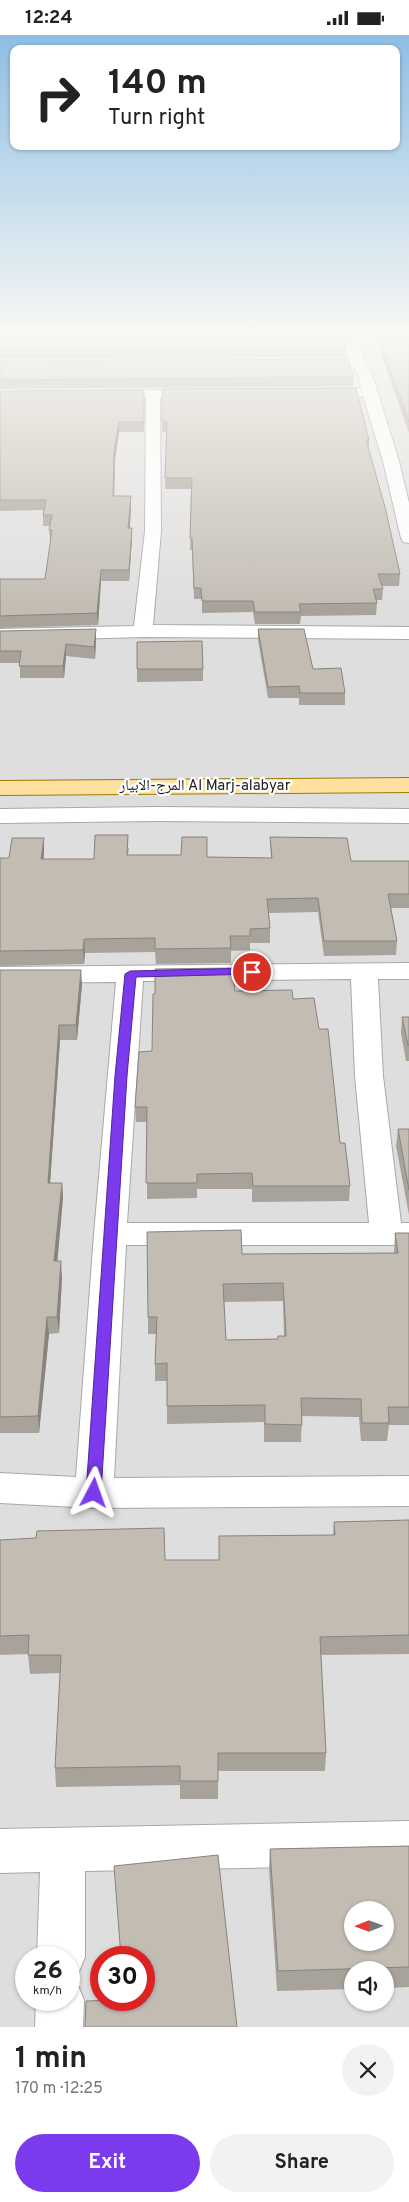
<!DOCTYPE html>
<html lang="en">
<head>
<meta charset="utf-8">
<style>
  body { margin:0; font-family:Overpass,"Noto Naskh Arabic",sans-serif; background:#f2f2f2; color:#222; height:100vh; display:flex; flex-direction:column; font-size:19px; white-space:nowrap }
  * { box-sizing:border-box; margin:0 }
  p { font-size:16px; color:#767676 }
  .icon { flex:none; width:28px; height:28px; fill:none; stroke:currentColor; stroke-width:2; stroke-linecap:round; stroke-linejoin:round }
  .map { position:relative; height:1992px; overflow:hidden }
  .details { display:flex; flex-direction:column; background:#fff; flex:1 }
  .details>* { flex:none }
  .top-card { position:absolute; left:10px; top:10px; width:390px; height:105px; border-radius:10px; box-shadow:0 1px 4px #0004; background:#fff; color:#222; overflow:hidden }
  .needle { width:32px; rotate:269deg }
  .fabs { position:absolute; left:344px; top:1866px; display:grid; gap:10px }
  .fabs a { display:grid; place-items:center; width:50px; height:50px; border-radius:50%; background:#fff; box-shadow:0 1px 4px #0004; font-size:25px }
  .speed { position:absolute; left:15px; top:1911px; display:flex; gap:10px; font-size:25px; font-weight:700; text-align:center }
  .speed>* { display:grid; place-content:center; width:65px; height:65px; border-radius:50%; background:#fff; box-shadow:0 1px 4px #0004; line-height:1 }
  .speed small { font-size:12px; font-weight:400 }
  .speed .limit { border:8px solid #d22; background:#fff; color:#111 }
  .pin { position:absolute; display:grid; place-items:center; width:42px; height:42px; color:#fff; margin:-21px; border:2px solid #fff; border-radius:50%; box-shadow:0 1px 5px #0007 }
  .me { position:absolute; width:55px; margin:-28px; rotate:4deg; stroke-linejoin:round; filter:drop-shadow(0 0 4px #0008) }
  .turn { display:flex; align-items:center; gap:18px; height:105px; padding:0 15px; font-size:22px }
  .turn .icon { width:65px; height:65px; stroke-width:2.5 }
  .turn b { display:block; font-size:35px; line-height:42px }
  .round { display:grid; place-items:center; flex:none; width:52px; height:52px; border-radius:26px; background:#f2f2f2 }
  .head { display:flex; align-items:center; justify-content:space-between; height:85px; padding:0 15px }
  h1 { font-size:30px; font-weight:700; line-height:38px }
  .cta { display:flex; gap:10px; margin-top:auto; padding:10px 15px }
  .cta a { flex:1; height:58px; border-radius:30px; background:#7c3aed; color:#fff; font-size:20px; font-weight:700; line-height:58px; text-align:center }
  .cta a+a { background:#f2f2f2; color:#222 }
  .status { display:flex; justify-content:space-between; align-items:center; height:35px; padding:0 25px; background:#fff; direction:ltr }
  .status svg { height:14px; fill:currentColor }
  .map>svg:first-child { display:block }
</style>
</head>
<body>
<div class="status"><b>12:24</b><svg viewBox="0 0 49 12"><path d="M0 12V9h3v3zM5 12V6h3v6zM10 12V3h3v9zM15 12V0h3v12zM26 1h20v11H26zM47 4h2v5h-2z"/></svg></div>
<div class="map">
<svg width="409" height="1992" viewBox="0 0 409 1992">
  <rect width="100%" height="100%" fill="#f1efe7"/>
  <path fill="#dfdede" fill-rule="evenodd" d="M0,297H409V1992H0ZM352,1875H385V1908H352ZM26,1922H69V1965H26ZM101,1922H144V1965H101ZM352,1935H385V1968H352Z"/>
  <g fill="none" stroke-linecap="round" stroke-linejoin="round">
    <defs>
      <path id="minor" d="M343,297H355L365,328L373,342L399,426L409,468V508L403,507L401,503L383,426L363,361L319,362L312,358L319,354L361,353L359,342L354,332H311L304,328L311,324H350Z
        M106,355H198L205,359L198,363H160L161,496L153,590L409,592V604L143,602L0,606V594L134,591L145,496L146,363L101,362L99,359Z
        M156,772L409,774V788L156,786L0,788V774Z
        M409,928V944H378L383,1041L401,1188H409V1210H126L114,1443L409,1441V1471L94,1473L0,1468V1438L76,1442L94,1199L116,947L0,948V932ZM351,944L355,1041L369,1188H127L143,946Z
        M409,1786V1830L85,1836V1922L78,1939L69,1942V1922H37L40,1837L0,1838V1794Z
        M69,1944L77,1948L84,1965L83,1992H35L36,1965H69Z"/>
      <path id="primary" d="M409,743V757L0,760V746Z"/>
    </defs>
    <use href="#minor" stroke="#a8a8a8" stroke-width="2"/>
    <use href="#primary" stroke="#9d7c00" stroke-width="2"/>
    <use href="#minor" fill="#fff" fill-rule="evenodd"/>
    <use href="#primary" fill="#fde0a0" fill-rule="evenodd"/>
  </g>
  <path fill="#a7a29a" fill-rule="evenodd" d="M293,297H409V398L374,299L344,308L346,313L345,322L0,324V299Z
    M0,326L353,342V351L0,354Z
    M162,354L369,405V415L400,539L399,551H382L383,554L382,565H376L377,568L376,580L301,581L300,589H255L253,577L202,578V564H194L192,515H190L191,454H165L167,397H162Z
    M144,355V397H119L115,425L114,461L131,472L130,493L132,503L129,546H101L98,590L0,593V544H45L51,505H50L49,495L50,491H43V480L44,475L0,476V356Z
    M258,594L345,658V670H299V663H268L258,605Z
    M0,596L96,605L95,624L66,621L64,643H20V628H0Z
    M137,607L203,634V646L137,647Z
    M270,802L351,826H409V873H391L397,906L396,920L324,921L318,877L269,878L270,893V908H250V915L231,916V928L156,929L155,917L85,918L84,929L0,931V823H9L44,803V824H94L129,813L128,820L207,822L271,823Z
    M0,935L82,949L77,1005H60L50,1148H62L63,1163L57,1226L62,1242L59,1298L49,1299L39,1398H0Z
    M235,956L293,964L340,1108L350,1151L349,1166L252,1167V1154H197V1163L147,1164V1087H136L135,1072L152,1016Z
    M402,982H409V1026H406L401,998Z
    M398,1094H409V1180L396,1111Z
    M395,1198H409V1390H389L387,1406H361L359,1382L302,1381L301,1407H264V1387L167,1389V1346H155V1329L156,1299H148V1282L242,1219L394,1218ZM283,1266L284,1301L278,1304L226,1305L224,1267Z
    M409,1485V1619L321,1620L326,1718L325,1736H218V1764H180V1750L56,1752L55,1733L60,1638L30,1639L28,1619L0,1620V1505L165,1525H219V1501L333,1500L334,1487Z
    M409,1811V1952L385,1953V1935H352V1954L277,1956L269,1834L270,1814Z"/>
  <path fill="#88847d" d="M353,297H374V299L342,309V300Z
    M119,387V397L115,425L114,472V416Z
    M131,461V472L129,503L128,493Z
    M132,493V503L129,546V535Z
    M101,535V546L98,590L97,578Z
    M96,594V605L95,624L94,612Z
    M66,609V621L64,643L63,631Z
    M44,803V817L42,838L41,824Z
    M84,904L85,918L84,929L83,915Z
    M81,935L82,949L77,1005L76,990Z
    M59,990L60,1005L49,1163L48,1148Z
    M62,1148L63,1163L56,1242L54,1226Z
    M61,1226L62,1242L59,1298L57,1282Z
    M47,1282L49,1299L39,1398L38,1381Z"/>
  <path fill="#c2bcb3" stroke="#88847d" fill-rule="evenodd" d="M293,297H353L342,300L346,313L0,315V299Z
    M376,297H409V387Z
    M348,324L353,342L0,345V326Z
    M356,353L369,405H366L385,472L400,539H378L383,554H373L377,568L299,569L301,577H255L253,566H202L201,553H194L192,503H190L192,443H165L167,387H162V354Z
    M144,355V387H119L114,416L113,461H131L128,493H132L129,535H101L97,578L0,581V544H45L52,495H49L52,480H43L46,465H0V356Z
    M96,594L94,612L66,609L63,631H19L21,616H0V596Z
    M258,594H304L313,634L341,633L345,658H300L299,651L268,652Z
    M202,606L203,634H137V607Z
    M95,800H128L127,820H181L182,802H207V822L272,823L270,802L347,803L351,826H409V859H388L397,906H324L318,863L267,864L270,893L250,894V901H230L231,913L155,914V903L84,904L83,915L0,916V823H9L12,803H44L41,824H94Z
    M232,933L235,956L292,955L293,964L314,963L319,994H328L340,1108H345L350,1151H253L252,1138L197,1139V1148H146L147,1072H135L139,1017L152,1016L153,959H155V934Z
    M0,935H81L76,990H59L48,1148H62L54,1226H61L57,1282H47L38,1381L0,1382Z
    M402,982H409V1010H408Z
    M398,1094H409V1155Z
    M241,1195L242,1219L398,1218L395,1198H409V1372H388L389,1388H362L361,1364L301,1363L302,1390L265,1389V1370L167,1371V1328L155,1329L157,1282H148L147,1197ZM283,1248L286,1301H278V1304L226,1305L223,1249Z
    M409,1485V1600L320,1602L326,1718H218V1746H180V1731L55,1733L61,1620H28L29,1600L0,1601V1505L36,1503L37,1496L164,1493L165,1525H219V1501L335,1500L334,1487Z
    M409,1811V1932L278,1936L270,1814ZM352,1875H385V1908H352Z
    M218,1820L237,1992H85L86,1966L115,1965H144V1922H121L114,1831Z"/>
  <linearGradient id="sky" x2="0" y2="1"><stop stop-color="#8ebee4"/><stop offset="0.52" stop-color="#f9f8f4"/><stop offset="1" stop-color="#f9f8f4" stop-opacity="0"/></linearGradient>
  <rect width="409" height="576" fill="url(#sky)"/>
  <path fill="#7c3aed" stroke="#51269a" d="M252,933L258,937L256,939L136,942L127,1041L101,1458L99,1463L94,1464L88,1463L86,1458L115,1041L125,939L130,936Z"/>
  <g text-anchor="middle" dominant-baseline="central" stroke-width="4.5" stroke-linejoin="round" paint-order="stroke">
    <g font-size="15" fill="#212121" stroke="#fff">
      <text x="205" y="751">المرج-الابيار Al Marj-alabyar</text>
    </g>
  </g>
</svg>
<div class="fabs">
<a><svg class="needle" viewBox="-14 -14 28 28"><path d="M0-13l5 13h-10z" fill="#e53935"/><path d="M0 13l5-13h-10z" fill="#767676"/></svg></a>
<a><svg class="icon" aria-label="sound" viewBox="0 0 24 24"><path d="M4 9h4l5-4v14l-5-4H4zM17 9q2 3 0 6"/></svg></a>
</div>
<div class="speed"><div>26<small>km/h</small></div><div class="limit">30</div></div>
<div class="pin" style="left:252px;top:937px;background:#d93025"><svg class="icon" aria-label="arrive" viewBox="0 0 24 24"><path d="M6 21V4h12l-3 4 3 4H6"/></svg></div>
<svg class="me" style="left:94px;top:1458px" viewBox="-20 -20 40 40"><path d="M0-17L14 15 0 8-14 15z" fill="#7c3aed" stroke="#fff" stroke-width="4"/></svg>
<div class="top-card">
<div class="turn"><svg class="icon" aria-label="right" viewBox="0 0 24 24"><path d="M7 20v-9h11M14 6l5 5-5 5"/></svg><div><b>140 m</b>Turn right</div></div>
</div>
</div>
<section class="details">
<div class="head"><div><h1>1 min</h1><p>170 m · 12:25</p></div><a class="round"><svg class="icon" aria-label="close" viewBox="0 0 24 24"><path d="M6 6l12 12M18 6L6 18"/></svg></a></div>
<div class="cta"><a>Exit</a><a>Share</a></div>
</section>
</body>
</html>
